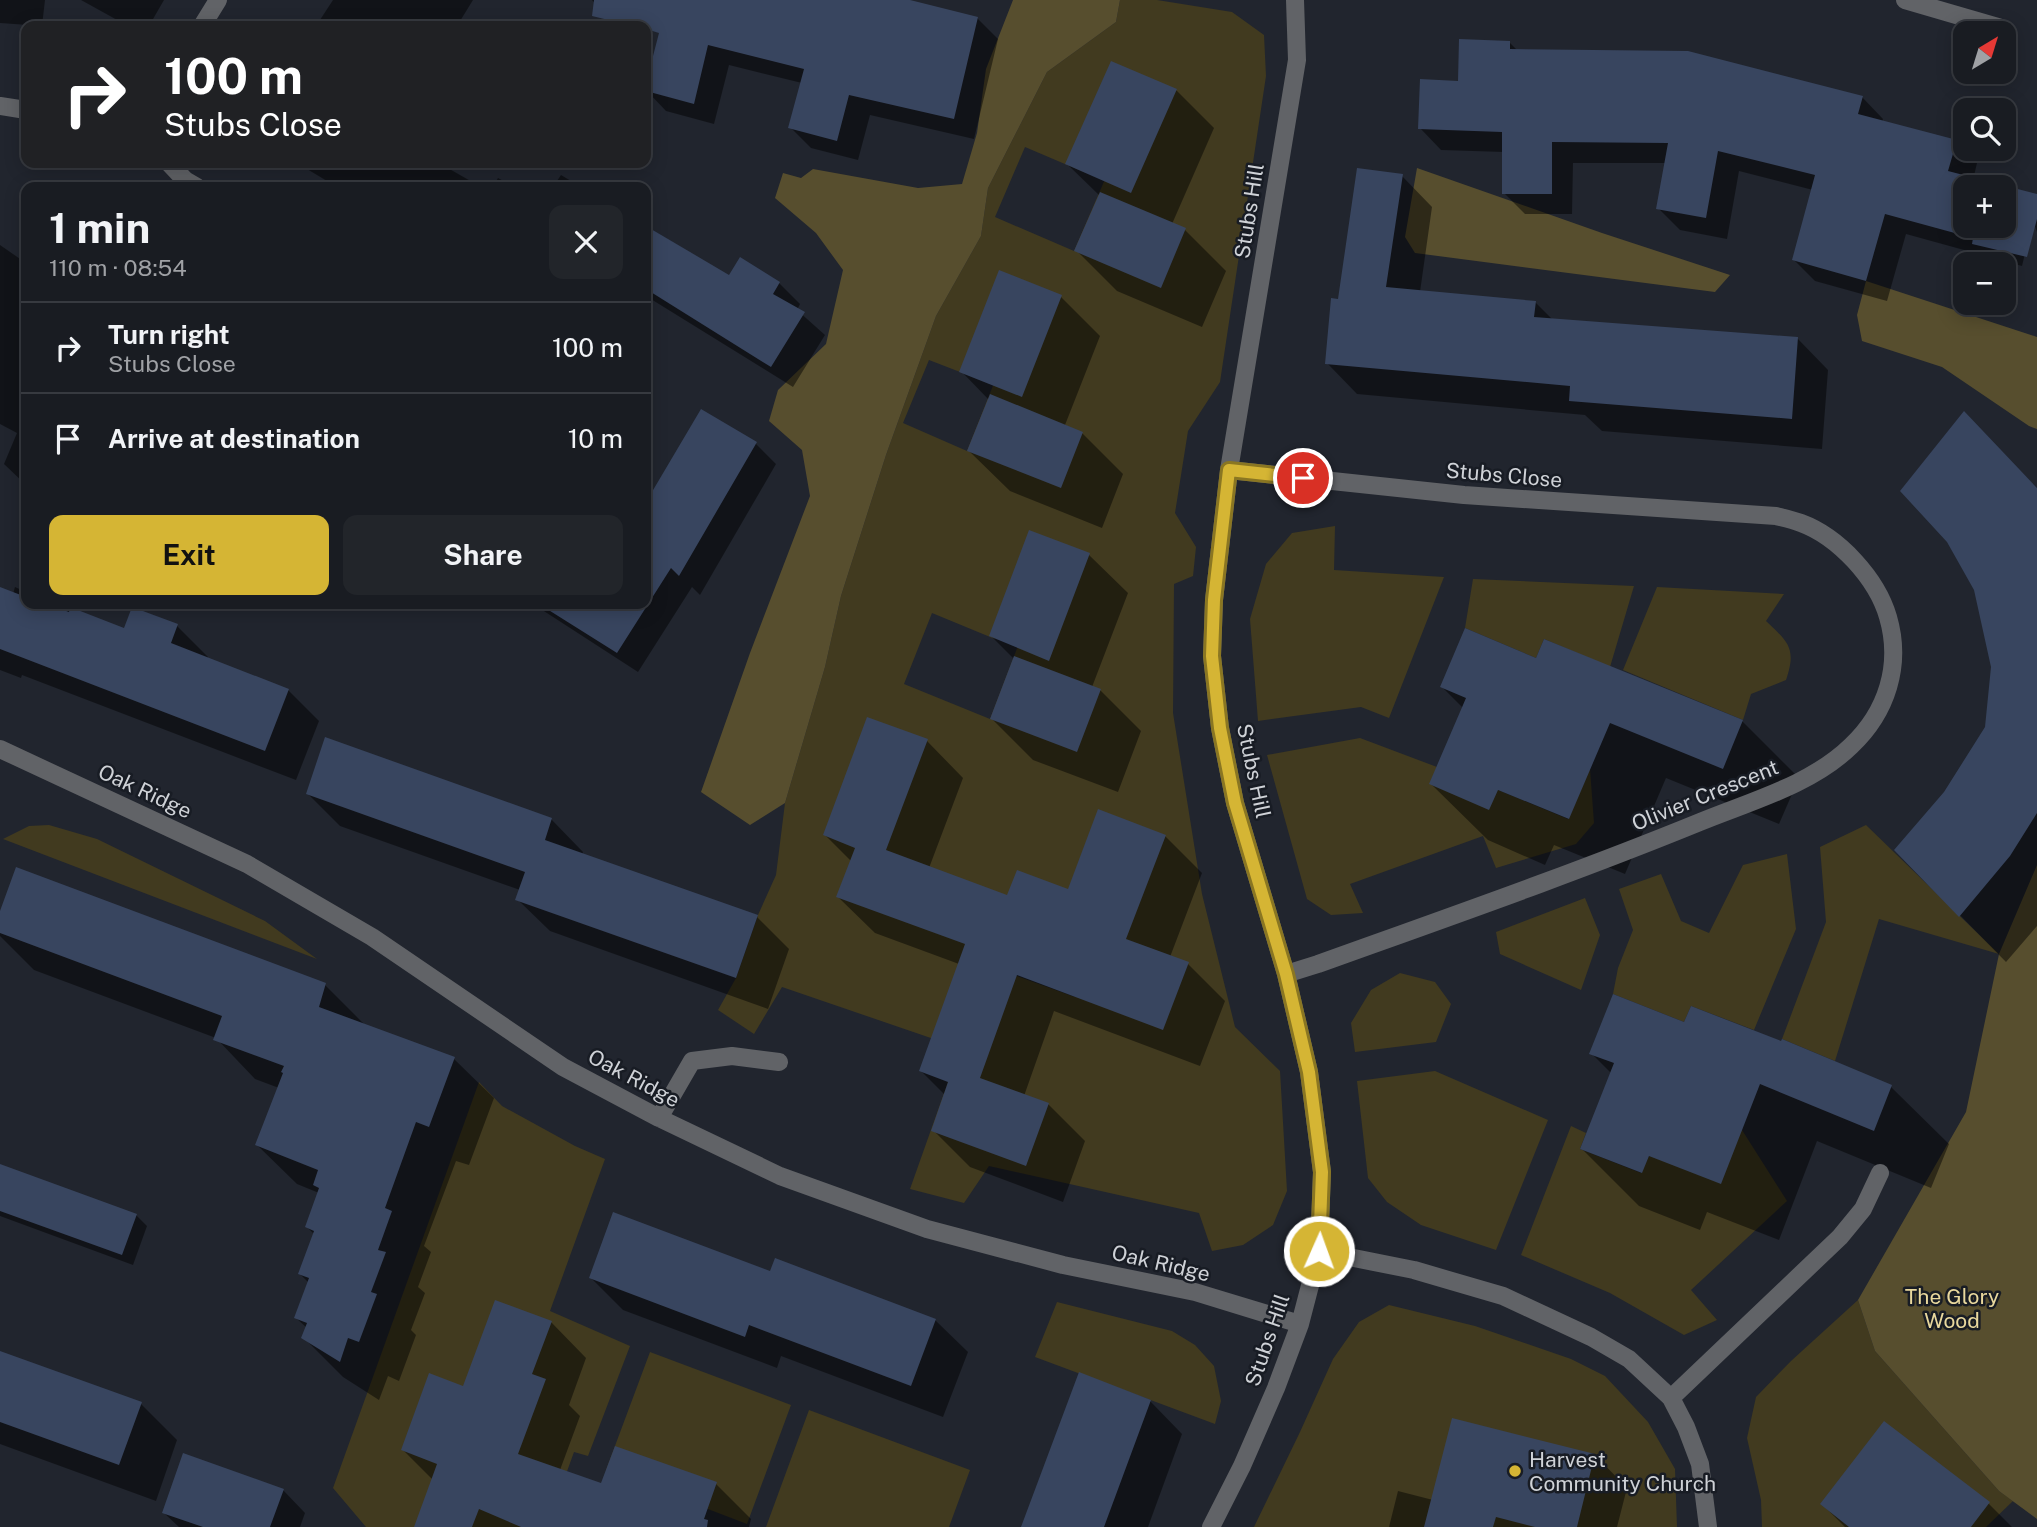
<!DOCTYPE html>
<html lang="en">
<head>
<meta charset="utf-8">
<style>
  body { margin:0; font-family:"Public Sans",sans-serif; background:#22252a; color:#f1f3f6; height:100vh; display:flex; flex-direction:column; font-size:26px; white-space:nowrap }
  * { box-sizing:border-box; margin:0 }
  p { font-size:23px; color:#9fa1a5 }
  .icon { flex:none; width:38px; height:38px; fill:none; stroke:currentColor; stroke-width:2; stroke-linecap:round; stroke-linejoin:round }
  .map { position:relative; flex:1; overflow:hidden }
  .drawer { position:absolute; left:21px; top:182px; width:630px; height:427px; display:flex; flex-direction:column; background:#191c22; border-radius:14px; box-shadow:0 4px 18px #0003,0 0 0 2px #373a40 }
  .drawer>* { flex:none }
  .top-card { position:absolute; left:21px; top:21px; width:630px; height:147px; border-radius:14px; box-shadow:0 4px 18px #0003,0 0 0 2px #373a40; background:#202124; color:#fff; overflow:hidden }
  .needle { width:46px; rotate:38deg }
  .controls { position:absolute; left:1953px; top:21px; display:grid; gap:14px }
  .controls a { display:grid; place-items:center; width:63px; height:63px; border-radius:14px; background:#191c22; box-shadow:0 4px 18px #0003,0 0 0 2px #373a40; font-size:35px }
  .pin { position:absolute; display:grid; place-items:center; width:60px; height:60px; color:#fff; margin:-30px; border:4px solid #fff; border-radius:50%; box-shadow:0 2px 7px #0007 }
  .me { position:absolute; width:77px; margin:-38px; rotate:2deg; stroke-linejoin:round; filter:drop-shadow(0 0 5px #0008) }
  .turn { display:flex; align-items:center; gap:24px; height:147px; padding:0 28px; font-size:32px }
  .turn .icon { width:91px; height:91px; stroke-width:2.5 }
  .turn b { display:block; font-size:49px; line-height:60px }
  .round { display:grid; place-items:center; flex:none; width:74px; height:74px; border-radius:14px; background:#22252a }
  .overview { display:flex; align-items:center; justify-content:space-between; height:119px; padding:0 28px }
  h1 { font-size:42px; font-weight:700; line-height:52px }
  .cta { display:flex; gap:14px; margin-top:auto; padding:14px 28px }
  .cta a { flex:1; height:80px; border-radius:14px; background:#d5b534; color:#111; font-size:28px; font-weight:700; line-height:80px; text-align:center }
  .cta a+a { background:#22252a; color:#f1f3f6 }
  ul { padding:0; list-style:none }
  li { display:flex; align-items:center; gap:21px; height:91px; padding:0 28px; border-top:2px solid #373a40 }
  li div { flex:1 }
  li b { display:block; font-size:26px }
  li em { font-style:normal }
  .map>svg:first-child { display:block }
</style>
</head>
<body>
<div class="map">
<svg width="2037" height="1527" viewBox="0 0 2037 1527">
  <rect width="100%" height="100%" fill="#21252e"/>
  <path fill="#413a1f" fill-rule="evenodd" d="M1120,0H1157L1232,12L1264,35L1266,76L1220,382L1188,431L1175,513L1196,547L1193,576L1174,584L1173,713L1202,894L1235,1027L1280,1071L1287,1191L1273,1225L1243,1245L1212,1251L1199,1213L989,1166L964,1203L910,1189L960,1048L782,987L754,1034L718,1010L736,978L758,915L776,875L785,803L825,667L841,596L886,455L936,316L981,236L988,188L1047,72L1116,22ZM1025,147L1086,173L1094,154L1112,163L1074,251L995,217ZM929,360L973,377L1000,368L967,451L903,423ZM932,613L995,639L1003,622L1024,630L990,719L904,684ZM1006,898L1075,997L983,964Z
    M1335,526L1334,570L1444,577L1389,718L1361,707L1258,721L1250,619L1266,564L1292,533Z
    M1473,579L1634,586L1610,667L1544,639L1536,658L1465,628Z
    M1657,587L1784,594L1766,621C1788,642 1797,648 1786,680L1751,694L1743,720L1623,670Z
    M1360,738L1498,790L1568,819L1590,769L1594,823L1576,844L1496,868L1483,836L1350,884L1363,913L1331,915L1307,899L1267,755Z
    M49,825L97,839L265,921L317,959L3,839L29,826Z
    M1866,825L1999,954L1879,919L1835,1061L1782,1039L1826,922L1820,847Z
    M1787,854L1796,929L1754,1030L1691,1006L1684,1022L1613,994L1618,968L1633,930L1619,889L1661,874L1681,921L1709,933L1743,865Z
    M1585,898L1600,935L1581,990L1500,954L1496,932Z
    M1400,973L1435,982L1451,1004L1436,1042L1355,1052L1351,1023L1371,990Z
    M1435,1071L1548,1120L1496,1250L1421,1225L1387,1202L1368,1178L1357,1081Z
    M479,1082L502,1106L575,1146L605,1159L550,1311L630,1346L588,1456L574,1452L547,1527H366L333,1488Z
    M1571,1126L1586,1133L1580,1149L1641,1173L1649,1156L1742,1130L1787,1201L1691,1290L1717,1320L1684,1335L1610,1293L1521,1255Z
    M1858,1300L1875,1351L1999,1491L2013,1501L1986,1527H1762L1761,1500L1747,1438L1756,1397L1791,1361Z
    M1057,1302L1172,1331L1195,1345L1214,1366L1221,1401L1215,1424L1035,1357Z
    M1389,1305L1475,1326L1571,1359L1605,1376L1648,1422L1675,1469L1677,1527H1254L1300,1432L1333,1359L1359,1322Z
    M650,1352L791,1405L747,1524L606,1470Z
    M809,1410L970,1470L949,1527H766Z"/>
  <path fill="#574e2e" d="M1013,0H1120L1116,22L1047,72L988,188L981,236L936,316L886,455L841,596L825,667L785,803L750,825L701,792L750,653L810,496L802,450L769,421L778,390L826,344L843,270L816,233L775,198L783,173L801,178L813,169L918,188L962,184L977,133L986,69Z
    M1417,168L1602,233L1730,275L1715,292L1415,253L1405,237Z
    M1866,281L2037,337V429L2029,426L1942,367L1862,341L1857,315Z
    M2037,865V1519L1999,1491L1875,1351L1858,1300L1966,1112L1999,954Z"/>
  <path fill="#0007" d="M0,0H45L42,26L0,23Z
    M81,0H164L149,26H128Z
    M333,0H473L457,26H316Z
    M592,0H900L977,18L998,39L974,139L870,115L858,160L811,148L790,127L802,83L729,65L714,124L666,111L646,90L663,23L597,6Z
    M1509,42L1517,50L1862,97L1883,119L1882,122L1956,142L1977,163L1973,180L2003,187H1965V226H2004V187L2037,196V232L2033,221L2022,266L1906,234L1887,301L1815,281L1794,260L1813,190L1739,171L1727,239L1680,230L1658,208L1666,163H1573L1572,214H1525L1504,193V152L1441,150L1420,128L1460,83Z
    M1176,90L1214,128L1172,224L1185,230L1226,271L1202,327L1117,291L1076,250L1100,196L1067,164Z
    M297,163H439L481,187H337Z
    M561,175L581,187H553Z
    M1402,176L1432,207L1420,292L1535,302L1553,320L1798,339L1828,370L1822,449L1602,431L1585,415L1357,394L1327,363L1339,301Z
    M498,178L514,187H493Z
    M646,226L730,277L779,283L800,304L797,310L825,335L793,387L646,296Z
    M0,245L26,263V485L4,464L17,433L0,424Z
    M1061,297L1100,336L1065,425L1082,433L1123,474L1102,528L1010,491L969,451L989,400L961,371Z
    M701,411L756,444L776,464L700,595L692,587L638,672L533,604H646V506Z
    M1964,413L2037,488V926L2006,962L1896,850L1945,793L1986,728L1993,667Z
    M1030,532L1089,555L1128,593L1092,687L1100,690L1141,731L1118,792L1033,760L992,719L1015,660L991,636Z
    M15,587L26,592V604H57L125,630L177,626L208,657L207,659L288,690L319,721L296,780L22,675L21,678L0,670V589L13,594Z
    M1537,661L1742,721L1799,778L1779,824L1666,778L1625,874L1554,845L1545,865L1488,840L1431,784L1463,708L1442,687Z
    M927,741L963,778L929,868L1008,898L1069,891L1165,836L1202,873L1170,957L1188,964L1225,1001L1200,1066L1054,1011L1024,1096L1048,1104L1085,1141L1063,1202L970,1167L933,1130L945,1095L921,1071L959,964L875,933L838,897L852,862L825,835Z
    M308,794L551,819L583,852L582,855L757,917L789,949L768,1009L550,931L517,899L520,890L340,826Z
    M17,870L325,985L365,1025L454,1059L494,1098L469,1165L456,1161L424,1246L431,1252L418,1287L425,1293L411,1330L416,1335L399,1381L388,1376L379,1400L343,1377L303,1337L307,1328L296,1318L309,1283L300,1274L314,1234L307,1227L319,1193L297,1184L257,1145L279,1088L255,1079L216,1038L34,970L0,936V916Z
    M1684,1025L1891,1087L1949,1144L1931,1188L1817,1141L1779,1240L1707,1212L1700,1230L1639,1206L1582,1149L1612,1074L1591,1053Z
    M0,1166L136,1215L147,1226L133,1265L0,1216Z
    M771,1274L935,1320L968,1352L943,1417L781,1356L777,1368L623,1310L591,1278Z
    M551,1322L586,1358L569,1405L580,1416L560,1470L602,1485L716,1484L751,1519L749,1527H416L433,1480L403,1450L464,1388Z
    M0,1352L141,1404L177,1440L156,1501L0,1444Z
    M1150,1401L1182,1434L1148,1527H1023Z
    M1595,1455L1627,1488L1617,1527H1389L1398,1491L1433,1500Z
    M283,1490L305,1513L300,1527H179L164,1513Z
    M1822,1504H1989L2012,1527H1845Z"/>
  <path fill="#38455f" fill-rule="evenodd" d="M594,0H910L978,17L954,119L849,95L837,141L788,128L804,69L708,45L694,104L646,91V83L659,33L646,29V26H633L592,16Z
    M1459,39L1510,41V49L1688,51L1863,96L1858,114L1957,140L1948,171L2037,194V219L2027,257L1972,244L1973,238L1885,214L1866,281L1792,260L1815,175L1718,151L1706,218L1656,209L1668,143L1552,142V194H1502V132L1418,129L1420,79L1458,81ZM1965,187H2004V226H1965Z
    M1111,61L1177,89L1131,193L1065,164Z
    M1357,168L1403,174L1386,287L1536,301L1534,317L1798,337L1792,419L1569,401L1570,386L1325,364L1331,298L1338,299Z
    M1100,192L1186,228L1161,288L1074,251Z
    M646,226L729,275L740,257L780,282L773,294L805,312L771,367L646,289Z
    M999,270L1062,295L1022,397L959,372Z
    M990,394L1083,432L1061,488L967,451Z
    M701,409L757,442L679,576L671,568L617,653L539,604H646V502Z
    M1964,411L2037,488V813L2010,856L1959,917L1894,850L1944,792L1985,727L1991,667L1974,590L1947,542L1900,491Z
    M1029,530L1090,553L1049,661L989,636Z
    M0,587L26,597V604H47L69,612L70,607L124,628L132,607L178,624L171,643L289,689L265,751L0,649Z
    M1465,628L1536,658L1544,639L1743,720L1723,769L1610,723L1569,819L1498,790L1489,810L1429,784L1466,698L1440,687Z
    M1014,656L1101,689L1077,752L990,719Z
    M867,717L928,739L886,850L1007,895L1017,870L1068,889L1098,809L1166,835L1126,939L1189,962L1163,1030L1017,975L980,1078L1049,1103L1026,1166L931,1131L948,1082L919,1071L965,944L836,897L855,848L823,835Z
    M325,737L552,818L545,840L758,915L736,978L515,900L525,872L306,794Z
    M16,867L326,983L319,1007L455,1057L429,1127L416,1122L385,1208L392,1211L378,1250L386,1252L371,1292L377,1294L359,1342L348,1338L340,1362L301,1338L307,1323L294,1318L309,1278L298,1274L314,1231L305,1227L319,1188L313,1185L318,1170L255,1145L283,1073L281,1072L284,1066L213,1040L222,1016L0,933V911Z
    M1613,994L1684,1022L1691,1006L1781,1041L1782,1039L1892,1085L1874,1131L1760,1084L1721,1184L1649,1156L1642,1173L1580,1149L1614,1063L1589,1054Z
    M0,1164L137,1214L122,1255L0,1211Z
    M613,1212L770,1271L775,1258L936,1319L911,1386L749,1325L745,1337L589,1278Z
    M495,1300L552,1321L532,1374L546,1379L518,1454L601,1483L615,1446L717,1482L704,1519L708,1520L707,1527H521L479,1509L472,1527H414L437,1464L401,1450L429,1373L463,1386Z
    M0,1351L142,1402L119,1465L0,1422Z
    M1079,1372L1151,1400L1104,1527H1021Z
    M1452,1418L1595,1454L1577,1527H1535L1496,1517L1493,1527H1424Z
    M1884,1421L1990,1502L1971,1527H1849L1820,1504Z
    M183,1453L284,1489L270,1527H203L162,1513Z"/>
  <g fill="none" stroke-linecap="round" stroke-linejoin="round">
    <path stroke="#616367" stroke-width="18" d="M1905,0L2001,28
      M202,26L218,0
      M0,106L26,110
      M169,163L185,180L197,187
      M1229,470L1464,495L1776,516C1784,518 1793,520 1801,523C1839,537 1877,579 1888,617C1902,665 1887,712 1851,746C1811,785 1751,801 1700,822C1575,873 1446,918 1318,964L1286,974
      M0,749L247,864L372,937L563,1067L659,1118L780,1176L927,1229L1063,1265L1195,1292L1300,1324
      M659,1118L692,1061L732,1056L779,1062
      M1319,1251L1414,1270L1503,1296L1591,1337L1629,1359L1671,1398L1686,1427L1700,1464L1708,1527
      M1671,1398L1840,1237L1863,1209L1880,1173
      M1211,1527L1242,1466L1276,1388L1300,1324L1319,1251L1322,1172L1309,1072L1286,974L1235,803L1220,728L1212,656L1214,600L1229,470L1297,60L1295,0"/>
  </g>
  <g fill="none" stroke-linecap="round" stroke-linejoin="round">
    <defs>
      <path id="route" d="M1303,478L1229,470L1214,600L1212,656L1220,728L1235,803L1286,974L1309,1072L1322,1172L1319,1251"/>
    </defs>
    <use href="#route" stroke="#8a7622" stroke-width="18"/>
    <use href="#route" stroke="#d5b534" stroke-width="12"/>
  </g>
  <circle fill="#d5b534" stroke="#181c24" stroke-width="2.5" cx="1515" cy="1471" r="7"/>
  <g text-anchor="middle" dominant-baseline="central" stroke-width="5" stroke-linejoin="round" paint-order="stroke">
    <g font-size="21" fill="#cfd2d7" stroke="#181c24">
      <text transform="translate(1249 211) rotate(-81)">Stubs Hill</text>
      <text transform="translate(1504 475) rotate(5)">Stubs Close</text>
      <text transform="translate(1254 771) rotate(78)">Stubs Hill</text>
      <text transform="translate(145 791) rotate(25)">Oak Ridge</text>
      <text transform="translate(1705 795) rotate(-22)">Olivier Crescent</text>
      <text transform="translate(634 1078) rotate(28)">Oak Ridge</text>
      <text transform="translate(1161 1263) rotate(13)">Oak Ridge</text>
      <text transform="translate(1267 1340) rotate(-71)">Stubs Hill</text>
    </g>
    <g font-size="21" fill="#e9d89d" stroke="#181c24">
      <text x="1952" y="1296">The Glory<tspan x="1952" dy="24">Wood</tspan></text>
    </g>
    <g font-size="21" fill="#cfd2d7" stroke="#181c24" text-anchor="start">
      <text x="1529" y="1459">Harvest<tspan x="1529" dy="24">Community Church</tspan></text>
    </g>
  </g>
</svg>
<div class="controls">
<a><svg class="needle" viewBox="-14 -14 28 28"><path d="M0-13l5 13h-10z" fill="#e53935"/><path d="M0 13l5-13h-10z" fill="#9fa1a5"/></svg></a>
<a><svg class="icon" aria-label="search" viewBox="0 0 24 24"><circle cx="10" cy="10" r="6"/><path d="M15 15l6 6"/></svg></a>
<a>+</a>
<a>−</a>
</div>
<div class="pin" style="left:1303px;top:478px;background:#d93025"><svg class="icon" aria-label="arrive" viewBox="0 0 24 24"><path d="M6 21V4h12l-3 4 3 4H6"/></svg></div>
<svg class="me" style="left:1319px;top:1251px" viewBox="-20 -20 40 40"><circle r="17" fill="#d5b534" stroke="#fff" stroke-width="3"/><path d="M0-11L8 9 0 5-8 9z" fill="#fff"/></svg>
<div class="top-card">
<div class="turn"><svg class="icon" aria-label="right" viewBox="0 0 24 24"><path d="M7 20v-9h11M14 6l5 5-5 5"/></svg><div><b>100 m</b>Stubs Close</div></div>
</div>
<section class="drawer">
<div class="overview"><div><h1>1 min</h1><p>110 m · 08:54</p></div><a class="round"><svg class="icon" aria-label="close" viewBox="0 0 24 24"><path d="M6 6l12 12M18 6L6 18"/></svg></a></div>
<ul>
<li><svg class="icon" aria-label="right" viewBox="0 0 24 24"><path d="M7 20v-9h11M14 6l5 5-5 5"/></svg><div><b>Turn right</b><p>Stubs Close</p></div><em>100 m</em></li>
<li><svg class="icon" aria-label="arrive" viewBox="0 0 24 24"><path d="M6 21V4h12l-3 4 3 4H6"/></svg><div><b>Arrive at destination</b></div><em>10 m</em></li>
</ul>
<div class="cta"><a>Exit</a><a>Share</a></div>
</section>
</div>
</body>
</html>
